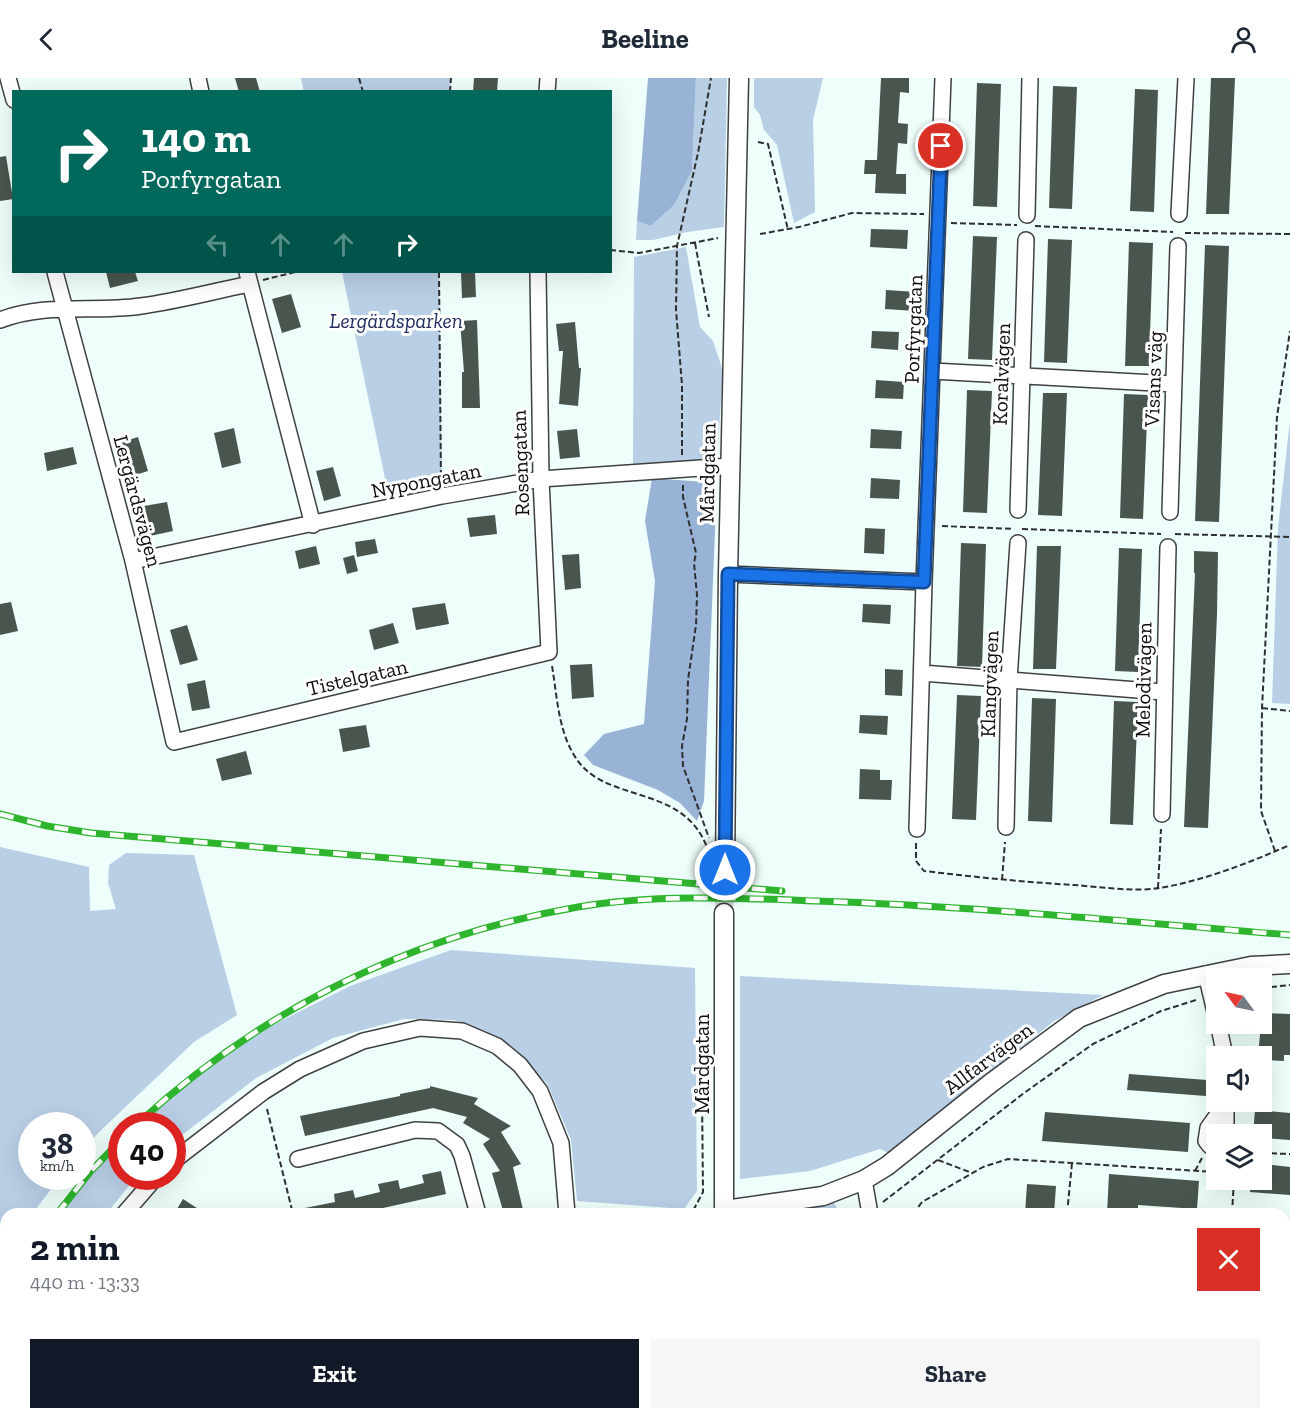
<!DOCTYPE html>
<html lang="en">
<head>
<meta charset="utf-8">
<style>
  body { margin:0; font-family:"Zilla Slab",serif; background:#f6f6f7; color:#1f2937; height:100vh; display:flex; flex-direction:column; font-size:22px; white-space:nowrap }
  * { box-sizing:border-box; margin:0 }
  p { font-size:20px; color:#747a83 }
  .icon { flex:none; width:33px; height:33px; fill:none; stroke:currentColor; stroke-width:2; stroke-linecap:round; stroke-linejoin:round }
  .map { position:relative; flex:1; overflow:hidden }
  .sheet { position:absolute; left:0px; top:1130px; width:1290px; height:212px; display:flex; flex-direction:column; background:#fff; border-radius:18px 18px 0 0; box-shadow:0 6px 24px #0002 }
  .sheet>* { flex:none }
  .hud { position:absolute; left:12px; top:12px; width:600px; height:183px; border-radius:0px; box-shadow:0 6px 24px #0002; background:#00695c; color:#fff; overflow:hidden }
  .needle { width:39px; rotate:303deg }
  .controls { position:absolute; left:1206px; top:890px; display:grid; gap:12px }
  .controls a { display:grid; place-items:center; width:66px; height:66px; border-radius:0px; background:#fff; box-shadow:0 6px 24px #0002; font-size:30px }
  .speed { position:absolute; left:18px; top:1034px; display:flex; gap:12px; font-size:30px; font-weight:700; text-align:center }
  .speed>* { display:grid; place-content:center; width:78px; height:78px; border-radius:50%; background:#fff; box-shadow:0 6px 24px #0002; line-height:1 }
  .speed small { font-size:15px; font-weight:400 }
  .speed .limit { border:9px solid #d22; background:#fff; color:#111 }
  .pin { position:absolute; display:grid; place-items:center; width:51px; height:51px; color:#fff; margin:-26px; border:3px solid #fff; border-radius:50%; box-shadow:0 2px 6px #0007 }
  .me { position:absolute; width:66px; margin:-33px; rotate:0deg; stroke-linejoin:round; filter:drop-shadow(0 0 4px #0008) }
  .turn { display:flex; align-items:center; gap:21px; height:126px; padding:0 30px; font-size:27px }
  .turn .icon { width:78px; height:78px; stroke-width:2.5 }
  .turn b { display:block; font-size:42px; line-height:51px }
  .lanes { display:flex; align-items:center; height:57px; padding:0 30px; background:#0003; justify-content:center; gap:30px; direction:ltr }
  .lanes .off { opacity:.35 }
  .round { display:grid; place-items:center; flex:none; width:63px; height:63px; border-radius:0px; background:#f6f6f7 }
  .overview { display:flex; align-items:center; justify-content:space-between; height:102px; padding:0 30px }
  h1 { font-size:36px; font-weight:700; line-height:45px; color:#111827 }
  .button { display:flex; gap:12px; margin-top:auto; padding:12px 30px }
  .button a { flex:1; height:69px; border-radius:0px; background:#111827; color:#fff; font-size:24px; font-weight:700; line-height:69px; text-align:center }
  .button a+a { background:#f6f6f7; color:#1f2937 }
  header { display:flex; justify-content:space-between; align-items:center; height:78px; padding:0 30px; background:#fff; font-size:27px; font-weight:700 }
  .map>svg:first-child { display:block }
</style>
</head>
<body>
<header><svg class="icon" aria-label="back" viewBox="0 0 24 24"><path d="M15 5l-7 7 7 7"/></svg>Beeline<svg class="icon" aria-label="person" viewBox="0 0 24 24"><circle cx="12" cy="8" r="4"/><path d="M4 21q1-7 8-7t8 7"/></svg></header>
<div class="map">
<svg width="1290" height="1340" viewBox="0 0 1290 1340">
  <rect width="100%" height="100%" fill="#edfefb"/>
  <path fill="#b9cfe6" d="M301,0H451L450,13L304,14Z
    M696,0H727L724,149L687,154L653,162H636L637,143L651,148L674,127L692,93Z
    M754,0H823L813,42L815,134L794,145L777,67L764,52L760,37L754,29Z
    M686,169L700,249L713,263L723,293L718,368L704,382L633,387L634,179Z
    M342,194H439L442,418L391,429Z
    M1290,342V626L1272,625L1278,450Z
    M0,769L89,789L90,833L116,831L108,805L109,787L126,775L194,777L237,937L194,964L98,1055L83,1073L82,1047H32V1098H61L33,1135L6,1136V1172L0,1180Z
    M451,872L695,890L697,1113L684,1131L577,1123L571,1062L547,1005L499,961L454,942L404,941L333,960L256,1000L173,1064L172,1047H136L233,967L350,908Z
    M740,898L1103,917L1054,943L891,1076L880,1071L810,1093L740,1101Z
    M121,1059L122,1098H137L107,1135H57Z
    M834,1125L840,1135L751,1136Z
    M6,1205V1269L0,1279V1214Z
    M688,1335H860V1340H687Z"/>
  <path fill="#99b3d6" d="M648,0H696L692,93L674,127L651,148L637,143Z
    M652,400L704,404L716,429L704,723L697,743L680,725L658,712L593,687L584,677L604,656L644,646L655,503L645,443Z"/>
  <path fill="#4a554e" d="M235,0H256L260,14H239Z
    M474,0H498L497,14H473Z
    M881,0H909V15L900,14L898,45L908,46L907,66L898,65L896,96H906V116L875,115L876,96H864L865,82H877Z
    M1211,0H1235L1229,136H1206Z
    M977,5L1001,6L997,129L973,128Z
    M1053,8L1077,9L1072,131L1049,130Z
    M1135,11L1158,12L1154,134L1130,133Z
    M6,78L13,121L0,123V79Z
    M871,151L908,152L907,171L870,169Z
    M973,158L997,159L992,282L968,281Z
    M1048,161L1072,162L1067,285L1044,284Z
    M1129,164L1153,165L1149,288H1125Z
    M1205,167L1229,168L1219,444L1195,443Z
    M106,194H135L138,203L110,210Z
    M461,194H475L476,219L462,220Z
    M886,212L916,214L915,233L885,231Z
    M291,216L301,249L282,255L272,221Z
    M477,242L480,330H462V294H464L460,243Z
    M575,244L579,290H581L578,328L559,326L563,273H559L556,246Z
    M872,253L899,254L898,272L871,270Z
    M876,302L904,304L903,321L875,320Z
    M967,312L992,313L987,435L963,434Z
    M1043,315H1067L1062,438L1038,437Z
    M1124,316L1148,317L1143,441L1120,440Z
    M234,350L241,385L222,390L214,355Z
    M577,351L580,379L560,381L557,353Z
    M871,351L902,353L901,371L870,370Z
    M138,359L148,393L132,398L122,364Z
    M73,369L77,386L47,393L44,375Z
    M333,389L341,418L324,423L316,393Z
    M871,400L900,402L899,421L870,420Z
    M167,424L173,453L150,458L144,428Z
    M495,437L497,456L470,459L467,440Z
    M865,450L885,451L884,476L864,475Z
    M375,461L378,475L357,479L355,464Z
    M961,465L986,466L982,589L957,588Z
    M316,468L320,486L299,491L295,473Z
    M1037,468H1061L1056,591H1033Z
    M1119,470L1142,471L1138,594L1115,593Z
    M1194,473L1218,474L1217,536L1208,750L1184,749L1195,495H1194Z
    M579,476L581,510L565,512L562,477Z
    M354,477L358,493L347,496L343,480Z
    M11,524L18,553L0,557V526Z
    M445,525L449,546L416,552L412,530Z
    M863,526L891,527L890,546L862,544Z
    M393,545L399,565L374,572L369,552Z
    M187,547L198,582L180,587L170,552Z
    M592,586L594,619L572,621L570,587Z
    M885,591L903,592L902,618L885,617Z
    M205,602L210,630L192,633L187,606Z
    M957,617L981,618L976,742L952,741Z
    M1032,620L1056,621L1052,744L1028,743Z
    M1114,623L1138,624L1133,747L1110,746Z
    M860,637L888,638L887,657L859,655Z
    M366,647L370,669L343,674L339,651Z
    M246,673L252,696L222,703L216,681Z
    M860,691L880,692V702H892L891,722L859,721Z
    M1262,935L1290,936V977H1284V983L1262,982V978H1258Z
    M1129,996L1207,1002L1206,1018L1127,1012Z
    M430,1008L478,1020L474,1026L511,1048L501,1054L521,1086L513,1089L524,1136H504L492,1095L500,1093L483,1066L490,1061L463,1045L467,1039L433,1030L305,1058L300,1038L400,1018V1016L430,1010Z
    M1255,1032L1290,1035V1062L1262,1060V1056H1253Z
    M1045,1034L1190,1045L1188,1074L1042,1063Z
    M1262,1086L1290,1089V1117L1250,1114L1251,1101H1262Z
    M441,1093L446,1116L356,1136H306L305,1130L335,1124L334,1116L353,1112L355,1120L380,1114L378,1106L398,1102L400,1111L424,1105L422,1097Z
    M1109,1096L1199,1103L1197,1131L1138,1127V1136H1107Z
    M1027,1106L1056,1108L1054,1136H1025Z
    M183,1121L206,1136H174Z"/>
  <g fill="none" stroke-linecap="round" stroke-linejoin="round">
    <path stroke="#cbdad7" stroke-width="18" stroke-dasharray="18 9" stroke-linecap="butt" d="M724,835L725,792"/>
    <defs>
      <path id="minor" d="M8,0L14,22
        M198,0L201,14
        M547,14L548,0
        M1179,136L1186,0
        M1027,137L1030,0
        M55,194L133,483L174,664L549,574L541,401L538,194
        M247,194L313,447
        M0,242C47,224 93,235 141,228C178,223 214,213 250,206
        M932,293L1174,306
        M1018,432L1026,162
        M1170,434L1178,168
        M133,483L442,418L541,401L730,388
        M728,496L924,504
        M922,595L1163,614
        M1162,736L1168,469
        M1006,749L1009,602L1018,465
        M917,751L924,504L943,0
        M1206,896L1216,938
        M1218,945L1225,978
        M1226,1056V1023
        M1216,1069L1210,1068L1206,1063L1208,1050L1226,1025
        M298,1081L415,1052L438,1053L457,1067L462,1078L478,1136
        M172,1084L263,1014L300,991L363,963L420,950L462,953L497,968L520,987L540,1013L561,1065L567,1136
        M864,1102L870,1136
        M124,1136L157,1098
        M0,1303L6,1294
        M185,1335L193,1340
        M567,1335L611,1340
        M444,1340L445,1335
        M545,1340L546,1335
        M869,1340V1335"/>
      <path id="tertiary" d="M725,792L728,496L739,0
        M724,835V1136
        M725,1132L823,1118L864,1102L887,1088L991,1005L1079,940L1164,906L1251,888L1290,886
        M682,1340L683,1335"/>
    </defs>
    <use href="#minor" stroke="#404040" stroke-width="18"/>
    <use href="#tertiary" stroke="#404040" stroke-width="21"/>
    <path stroke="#2f2f2f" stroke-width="2" stroke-dasharray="6 3" stroke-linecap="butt" d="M359,0L363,14
      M450,14L451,0
      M758,64L768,66L788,152
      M951,145L1017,147
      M1035,148L1173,154
      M1185,155L1290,156
      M760,156L799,149L852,135L924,136
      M695,165L709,239
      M610,172L639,175L718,160
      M439,194L441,404
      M263,202L295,194
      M682,377V307L676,232L677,168L698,75L711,0
      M683,407V419L696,475L694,485L697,517L696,547L688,602L687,641L682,668L683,688L709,760
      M942,448L1014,451
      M1022,451L1161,456
      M1175,456L1290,459
      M552,588C557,617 558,651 574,677C603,728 684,703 708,772
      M1262,630L1290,633
      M916,765V783L924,793C974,799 1024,804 1074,807C1100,809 1134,814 1160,810C1206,802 1248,785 1290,767
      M1275,773L1261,733L1262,630L1277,339L1290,253
      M1002,802L1005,764
      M1158,810L1161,751
      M1262,910L1290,907
      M267,1031L293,1136
      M1262,1075L1290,1076
      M938,1082L972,1095
      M1195,1093L1202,1080
      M883,1124L1024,1015L1093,966L1161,933L1196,922
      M580,1132L616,1136
      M685,1136L694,1131L703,1114L702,1017L707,948
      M913,1136L922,1124L983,1089L1008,1081L1216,1094
      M1067,1136L1072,1085
      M1232,1136L1234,1101
      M344,1335L345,1340
      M1230,1335L1233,1340
      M997,1340V1335
      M1164,1340V1335"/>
    <use href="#minor" stroke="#fff" stroke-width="15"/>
    <use href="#tertiary" stroke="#fff" stroke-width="18"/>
    <defs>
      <path id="rail" d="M0,736L47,748L91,755L782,813
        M136,1047C262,931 410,858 578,829C657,816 736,820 816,823C974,828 1132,844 1290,857
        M57,1136L90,1094L122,1061
        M0,1213L6,1204"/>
    </defs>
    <use href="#rail" stroke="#2eb52d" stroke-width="7"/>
    <use href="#rail" stroke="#fff" stroke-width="4.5" stroke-dasharray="14" stroke-linecap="butt"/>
  </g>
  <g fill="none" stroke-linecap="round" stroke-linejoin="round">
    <defs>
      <path id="route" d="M725,792L728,496L924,504L941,68"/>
    </defs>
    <use href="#route" stroke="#114b97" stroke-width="15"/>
    <use href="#route" stroke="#1a73e8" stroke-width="10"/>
  </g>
  <g text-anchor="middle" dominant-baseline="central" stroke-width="6" stroke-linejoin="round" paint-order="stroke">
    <g font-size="21" font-style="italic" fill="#212c61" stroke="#fff">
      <text x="396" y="242">Lergärdsparken</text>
    </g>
    <g font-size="21" fill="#0d0d0d" stroke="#fff">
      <text transform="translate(913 251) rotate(-88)">Porfyrgatan</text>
      <text transform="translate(1001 296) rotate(-88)">Koralvägen</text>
      <text transform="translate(1153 301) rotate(-88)">Visans väg</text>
      <text transform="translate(520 385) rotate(-92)">Rosengatan</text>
      <text transform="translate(707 395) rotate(-89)">Mårdgatan</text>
      <text transform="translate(426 402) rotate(-11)">Nypongatan</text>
      <text transform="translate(138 423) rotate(75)">Lergärdsvägen</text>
      <text transform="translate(357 599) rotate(-13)">Tistelgatan</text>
      <text transform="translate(1143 602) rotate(-89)">Melodivägen</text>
      <text transform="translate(989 606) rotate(-88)">Klangvägen</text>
      <text transform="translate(988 980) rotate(-37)">Allfarvägen</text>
      <text transform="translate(701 986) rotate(-90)">Mårdgatan</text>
    </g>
  </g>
</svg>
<div class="controls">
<a><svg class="needle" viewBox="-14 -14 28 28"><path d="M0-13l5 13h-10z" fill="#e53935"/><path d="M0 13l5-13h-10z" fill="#747a83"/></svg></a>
<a><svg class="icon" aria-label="sound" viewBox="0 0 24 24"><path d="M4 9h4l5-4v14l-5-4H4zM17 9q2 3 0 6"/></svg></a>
<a><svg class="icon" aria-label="layers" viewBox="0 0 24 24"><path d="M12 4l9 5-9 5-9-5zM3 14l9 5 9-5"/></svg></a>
</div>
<div class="speed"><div>38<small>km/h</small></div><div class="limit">40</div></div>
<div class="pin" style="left:941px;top:68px;background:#d93025"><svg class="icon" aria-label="arrive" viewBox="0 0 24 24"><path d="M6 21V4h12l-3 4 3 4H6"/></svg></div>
<svg class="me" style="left:725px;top:792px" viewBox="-20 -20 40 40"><circle r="17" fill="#1a73e8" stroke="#fff" stroke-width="3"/><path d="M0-11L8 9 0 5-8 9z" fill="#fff"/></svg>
<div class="hud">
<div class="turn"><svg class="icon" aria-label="right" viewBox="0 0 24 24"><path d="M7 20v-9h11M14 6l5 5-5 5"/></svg><div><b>140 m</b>Porfyrgatan</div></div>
<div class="lanes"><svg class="icon off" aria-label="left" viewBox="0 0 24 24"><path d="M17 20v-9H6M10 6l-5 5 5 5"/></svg><svg class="icon off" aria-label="ahead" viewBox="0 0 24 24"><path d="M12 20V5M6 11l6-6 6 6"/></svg><svg class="icon off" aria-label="ahead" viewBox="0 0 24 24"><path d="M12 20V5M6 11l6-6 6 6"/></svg><svg class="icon" aria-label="right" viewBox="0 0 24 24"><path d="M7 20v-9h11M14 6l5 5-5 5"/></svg></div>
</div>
<section class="sheet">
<div class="overview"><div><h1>2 min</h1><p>440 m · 13:33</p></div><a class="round" style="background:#d93025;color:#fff"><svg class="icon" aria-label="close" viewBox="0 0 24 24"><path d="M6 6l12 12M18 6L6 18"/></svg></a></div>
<div class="button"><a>Exit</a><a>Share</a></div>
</section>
</div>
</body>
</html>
